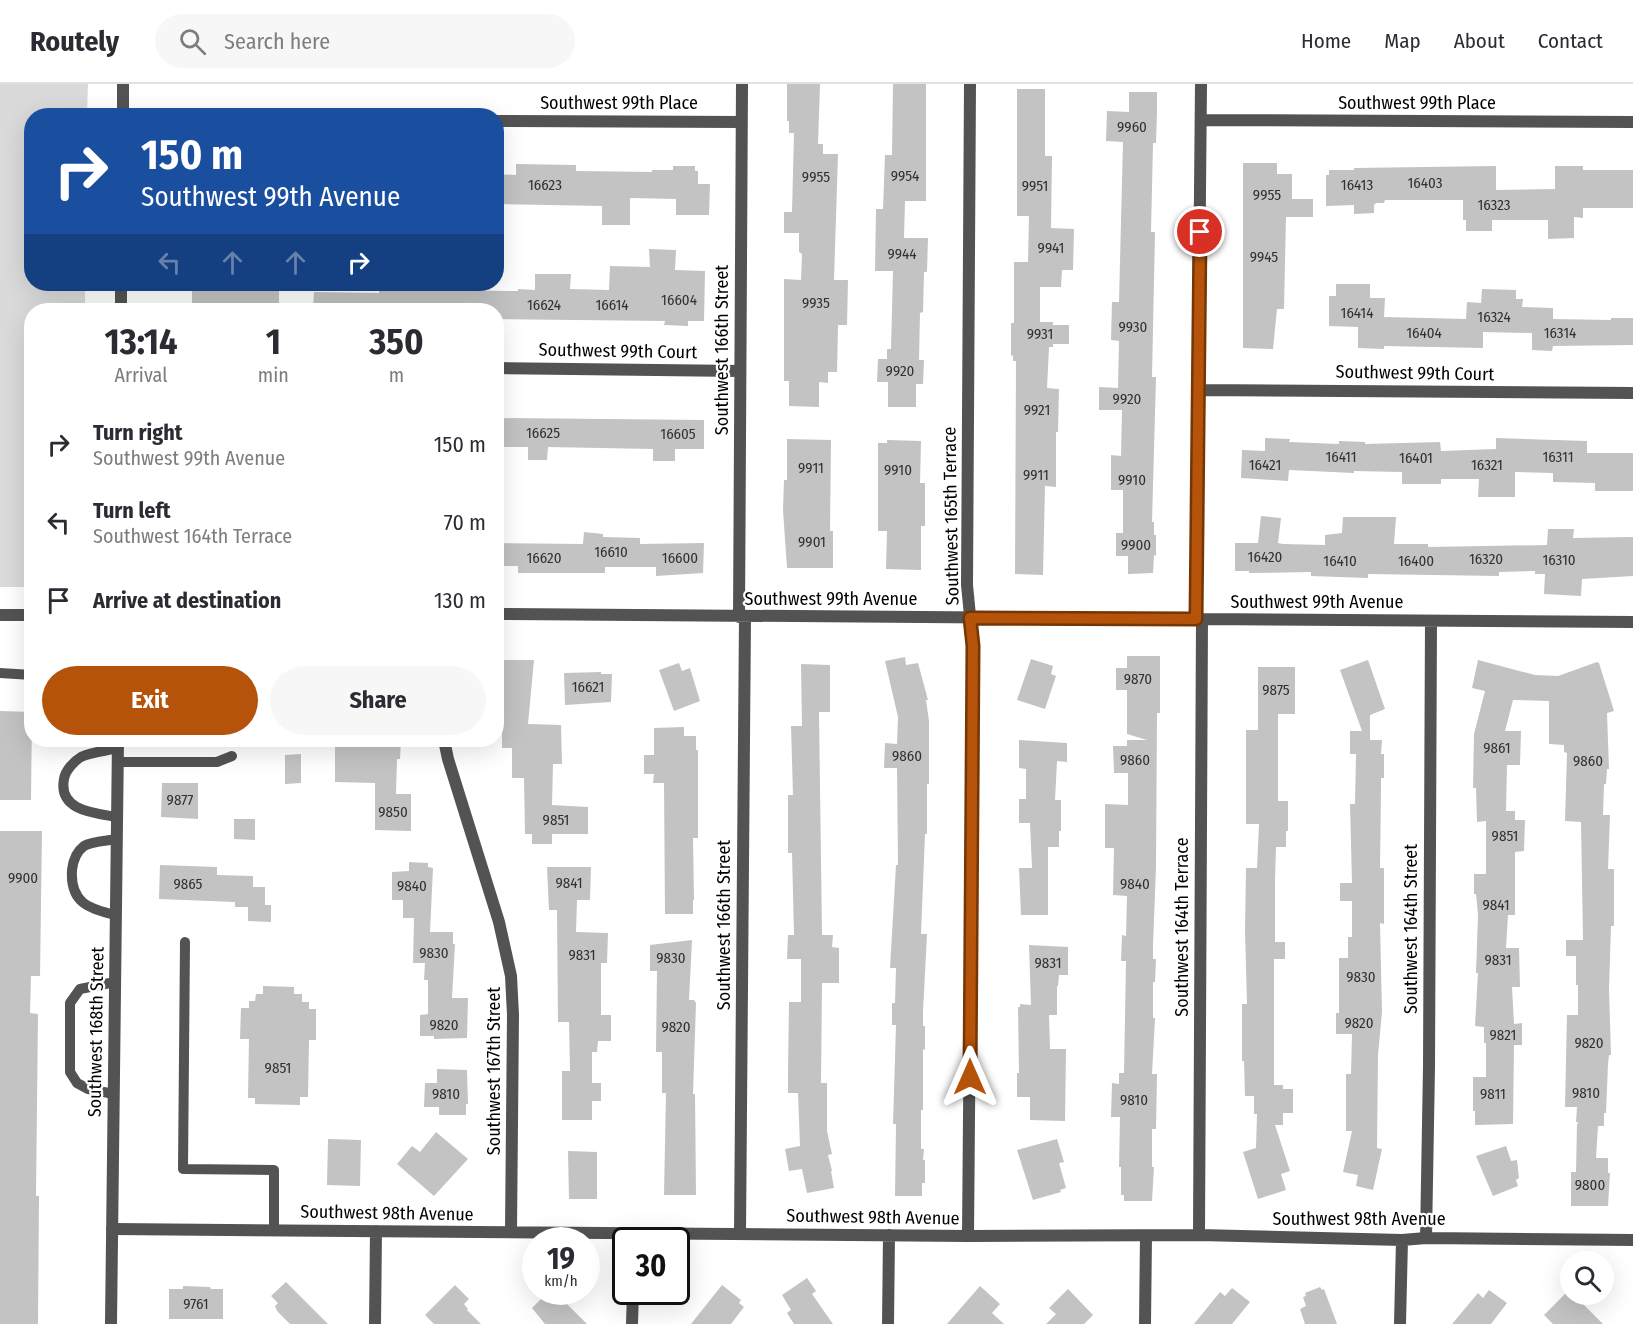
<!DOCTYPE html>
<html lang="en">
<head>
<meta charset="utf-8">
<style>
  body { margin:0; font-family:"Fira Sans Condensed",sans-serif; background:#f7f7f7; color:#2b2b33; height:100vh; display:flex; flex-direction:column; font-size:22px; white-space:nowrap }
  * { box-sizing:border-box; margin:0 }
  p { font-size:20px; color:#7c7c81 }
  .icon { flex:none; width:33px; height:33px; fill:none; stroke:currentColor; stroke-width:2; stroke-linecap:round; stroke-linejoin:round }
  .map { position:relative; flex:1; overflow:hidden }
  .details { position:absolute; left:24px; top:219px; width:480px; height:444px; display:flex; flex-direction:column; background:#fff; border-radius:24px; box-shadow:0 6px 24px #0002 }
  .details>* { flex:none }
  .guide { position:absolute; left:24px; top:24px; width:480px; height:183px; border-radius:24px; box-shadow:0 6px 24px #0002; background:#1a4fa0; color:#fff; overflow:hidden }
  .buttons { position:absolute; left:1560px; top:1167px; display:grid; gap:12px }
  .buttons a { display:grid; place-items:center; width:54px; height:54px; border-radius:50%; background:#fff; box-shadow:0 6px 24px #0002; font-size:30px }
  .speed { position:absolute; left:522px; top:1143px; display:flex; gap:12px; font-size:30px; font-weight:700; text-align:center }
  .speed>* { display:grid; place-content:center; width:78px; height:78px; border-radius:50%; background:#fff; box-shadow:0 6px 24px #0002; line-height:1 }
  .speed small { font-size:15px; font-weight:400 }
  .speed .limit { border:3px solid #111; border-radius:9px; background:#fff; color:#111 }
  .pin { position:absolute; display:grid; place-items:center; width:51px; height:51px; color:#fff; margin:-26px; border:3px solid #fff; border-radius:50%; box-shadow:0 2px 6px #0007 }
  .me { position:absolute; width:66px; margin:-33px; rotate:0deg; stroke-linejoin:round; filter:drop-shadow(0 0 4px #0008) }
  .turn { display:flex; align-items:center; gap:21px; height:126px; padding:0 18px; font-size:27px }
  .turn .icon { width:78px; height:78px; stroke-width:2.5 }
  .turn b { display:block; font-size:42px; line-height:51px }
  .lanes { display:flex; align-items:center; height:57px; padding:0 18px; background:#0003; justify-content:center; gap:30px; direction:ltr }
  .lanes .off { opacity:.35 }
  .eta { display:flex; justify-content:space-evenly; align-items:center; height:102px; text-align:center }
  .eta b { font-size:36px; font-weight:700; line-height:42px }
  .primary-button { display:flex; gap:12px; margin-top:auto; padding:12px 18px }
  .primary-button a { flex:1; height:69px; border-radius:36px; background:#b45309; color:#fff; font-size:24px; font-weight:700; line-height:69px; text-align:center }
  .primary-button a+a { background:#f7f7f7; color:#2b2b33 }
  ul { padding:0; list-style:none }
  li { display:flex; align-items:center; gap:18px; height:78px; padding:0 18px }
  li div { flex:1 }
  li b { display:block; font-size:22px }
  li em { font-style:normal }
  header { display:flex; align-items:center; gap:36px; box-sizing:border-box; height:84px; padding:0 30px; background:#fff; border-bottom:2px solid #e1e1e2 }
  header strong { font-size:28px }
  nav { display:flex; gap:33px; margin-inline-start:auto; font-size:21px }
  .search { width:420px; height:54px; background:#f7f7f7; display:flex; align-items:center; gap:15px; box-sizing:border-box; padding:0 21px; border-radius:33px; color:#7c7c81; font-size:22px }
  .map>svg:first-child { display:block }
</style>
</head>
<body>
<header>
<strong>Routely</strong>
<div class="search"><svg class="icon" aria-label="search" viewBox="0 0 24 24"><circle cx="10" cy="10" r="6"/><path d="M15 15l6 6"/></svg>Search here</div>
<nav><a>Home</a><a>Map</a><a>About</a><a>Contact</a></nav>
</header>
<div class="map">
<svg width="1633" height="1240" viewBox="0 0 1633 1240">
  <rect width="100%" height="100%" fill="#fff"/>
  <path fill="#dadada" d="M0,0H88L87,31L32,32V200H85V226H32L31,503H0Z"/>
  <path fill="#c3c3c3" d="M787,0H820L818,60H823V70H838L834,196H848L847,241H838L837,288H828V299L819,298V323L789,322V297H784V195L801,196L802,170L799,168V149H784V128H792L794,49H789V37H787Z
    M893,0H926V117H905L904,154H928L927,188H924L923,228L920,229L919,276H924L923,300H916V323H888V298H877L878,275H887V265H891L893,187H875L876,125H883L885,71H892Z
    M1017,5H1045V72H1052L1051,144L1074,145L1073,186H1062L1061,203H1040V238H1053V241H1069V260H1053V263H1049L1047,304L1059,305L1058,348H1056V403L1045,402L1043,491L1015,490L1016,277H1013V271L1011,272V239H1014V178H1028L1029,132H1017Z
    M1129,8H1157V28L1156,59H1153L1151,148H1155L1152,293H1156L1152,438H1154V451H1156V472L1154,471L1153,489L1128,490V472H1116V449H1123V406H1111V371L1121,372L1122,326H1099V303L1118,304L1119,257L1111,256L1112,218H1119L1123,58L1106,57L1107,27L1129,28Z
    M1243,79H1277V90H1292V115H1313V133H1286L1284,225H1277L1273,265L1243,264Z
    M516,80L576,81V87L652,88V86H673V82H695V87H698V100H710L709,131H676V115L630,114V141H602V122L496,120V90L516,91Z
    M1496,82V106L1555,105V82H1583V86H1633V124H1583V134L1574,133V154L1548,155V136H1492V147H1466V136H1463V116H1385L1384,119H1376L1374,121V129L1354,130V121L1326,122V91H1329V86H1354V84Z
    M649,165L676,166L675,186L705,187L704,237H688V242L664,241L665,237L496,235V226H313L314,208L379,209V204H393V200H435V206L518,207V205L535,206V190H571L570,205L609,206L610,182L650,183Z
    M1336,200H1370V214H1385L1384,233L1466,235L1467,218L1481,219L1482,205L1516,206V215H1523L1522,223L1553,224V235L1611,236V234H1633V261L1553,262L1552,267L1532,266V249L1483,248V264L1384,262V265L1358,264V243L1329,242V212H1336Z
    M244,201L279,202V226H192V206L244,207Z
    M496,334L704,336V365H675V377H653V365L548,363L547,376H528V363H496Z
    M1265,354L1290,355L1289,358L1339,360V357L1365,358V360L1440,358L1441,367L1496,365V354L1587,357V369H1633V407H1595V399L1553,398V389L1515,388V413H1478L1479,395H1441V400H1402V388L1354,387V389L1289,386L1288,397L1241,394L1242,366L1265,367Z
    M787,355L831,356L830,447H833V484H787L783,426L784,396H787Z
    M887,356L921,357L920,399H925V442H921V486L886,485L887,447H878V359H887Z
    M1261,432L1281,434L1278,459L1283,460L1325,461V451L1342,449L1343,433H1396L1394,460H1428V463L1547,461L1548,445H1574L1573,454L1633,453V492L1582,495L1581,512L1544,510L1545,490H1535V487L1499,488V492L1368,490V494L1311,492V488L1249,489V487H1235V459H1258Z
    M584,448L603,450V453L640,454V460L704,459L703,489L656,492V483H605V489H518V482H496V459L583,460Z
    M1127,572H1160V629H1157L1156,783L1153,861V875H1156L1155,898H1153V934H1155L1152,990H1157L1156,1045H1152V1083H1154L1152,1117H1124V1111H1121V1083H1119L1120,1033H1111L1112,999L1119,1000V989H1124L1126,877H1121L1122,851L1126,852L1127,812L1113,811L1114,764H1105V720L1128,721V689H1114L1113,662H1127V656H1147L1127,650V606H1116V584H1127Z
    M905,573L906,581L918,579L928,616H926L929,637V700H927V750H925L921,850H927L923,928V942H925V966L923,965V1026H921V1065H924L923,1076H925V1099H922V1112H895L896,1040H893L896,941H892V919H895L896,884H890L896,781H898L897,684H884L885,659L897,660L898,633L885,577Z
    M1031,575L1053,582L1051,590L1056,592L1045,625L1017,616Z
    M502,576H534L528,640L561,641L562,680H553L552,721L588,723V750H552V760H532V750H525L524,694H512V664H502Z
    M1368,576L1385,625L1370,631V656H1382L1381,670H1384V694H1381V704L1380,784H1384V840L1380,839L1382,928L1378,971L1377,1064L1382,1065L1373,1106L1356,1102L1358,1091L1343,1088L1352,1047H1346V990H1351L1352,950H1336V929H1339V874H1348V853H1352V817H1340V799H1352L1350,720H1355L1356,670H1350V647H1362L1340,586Z
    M1478,576L1535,591L1558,592L1597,578L1599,579L1614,627L1607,629L1609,685H1607L1606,700H1604L1603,731H1610L1608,785H1614V842H1611L1609,905L1611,971H1609L1608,980L1606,1029H1604V1042H1598L1596,1074H1608V1089H1610L1608,1122H1571V1088H1576L1577,1040L1579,1039L1576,1038L1577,1023H1565L1567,931H1578V901H1576V872H1566V856H1583L1581,738L1565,737L1567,669L1564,668V661L1549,660V617L1513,616L1505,647H1521L1520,681H1507L1506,727H1515V736H1525L1524,767L1515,768V831H1508L1506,864H1519L1520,903H1512L1514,940L1522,939V961H1514L1513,1040L1475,1041V1027H1473V993H1486V959H1484V943L1475,942L1478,889H1476L1478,831L1476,810H1474V790H1486V737L1477,738L1476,704H1473L1474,650L1485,607L1472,604Z
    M679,579L682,587L690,584L700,617L674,627L659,586Z
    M801,580L830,581V628H819L822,851H833L832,863L839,864V899H822L821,999H827V1047L832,1070L828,1071L832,1087H831L834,1104L807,1109L802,1085L789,1087L785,1065L800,1062L798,1009H788V989L789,918H801V875H787L788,851H794L792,769H788V711H793L791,642H802Z
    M1258,583H1295V630H1278V717H1288V747H1286V763H1276L1275,797V858H1285V875H1274V1001H1283V1005H1293V1029H1283V1041H1275L1290,1087L1281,1090L1286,1106L1258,1115L1243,1068L1256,1064L1257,1030H1254V1012H1245L1244,977H1242V920H1247L1245,846L1246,784H1257L1259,740H1246V646H1258Z
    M601,588V590H612L611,618L565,621L564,589Z
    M0,627L32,628L31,716H0Z
    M684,643V652H696V666H698V754H693L694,816H693V830H665L664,699H653L654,690H644V671H654V644Z
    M335,656H401L400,675H397L396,710H411V747L375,746V699L335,698Z
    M1019,656L1067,659V678L1057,677L1055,716H1061V747H1059V763H1048V831H1021L1019,784H1032L1030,739H1019V715H1026V685L1019,684Z
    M301,670V699L285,700V671Z
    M162,699H198V735L161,733Z
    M234,735H255V756L234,755Z
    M0,747H42L40,892H31L30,929L38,930L36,1112H39L38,1240H0Z
    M409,778L428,779V783L433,784L430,848H453V860H455L452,914H468L467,954L434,955V952H420V931L428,930V896H424L425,879H413L414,834H403V816H392V788L409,787Z
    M160,781L217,783V791L253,792V803H265V821H271V838L248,837V823H235V818L159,815Z
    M547,783H591L590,816H577L576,848L608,849L607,879H601V931H611V957H598L597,968H592V999H601V1017H592V1036H562V987H570L569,938H558L557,826H549Z
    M692,856L689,916H694L696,919L693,1010H695L696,1111H664L666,1009H662V968H656L657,887H650V861Z
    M1029,861L1068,863V891H1059L1058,902H1057V931H1049L1050,965H1066L1065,1037L1030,1036V1013H1017V989H1019L1018,923H1020V920L1031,921Z
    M263,902L294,903V910H302V918H309V925H316V956H309L308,1013H300V1021L255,1020V1014H248L249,955H240L241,924H249V917H255L256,910H263Z
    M437,985L467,986L468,1020H466V1031H439V1023H424L425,999H437Z
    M436,1048L468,1075L434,1112L397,1080L412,1062L420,1068Z
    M328,1055L361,1056L360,1102L327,1101Z
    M1057,1055L1064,1078L1059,1079L1066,1104L1060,1106L1061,1108L1033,1116L1017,1066Z
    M1506,1062L1511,1077L1517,1076L1519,1094L1516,1096L1518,1102L1493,1112L1476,1072Z
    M568,1067L597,1068V1115H569Z
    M807,1194L816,1207L812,1210L833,1240H794L787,1229L791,1226L782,1211Z
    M286,1198L328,1240H290L277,1227L275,1222L278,1219L271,1212Z
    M455,1201L469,1215L464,1220L468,1225L467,1226L481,1240H434L425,1231Z
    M722,1201L741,1216L739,1219L744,1223L731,1240H691Z
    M183,1202L210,1203L211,1205H223V1235H169V1205H183Z
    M980,1202L1000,1220L992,1229L1004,1240H947Z
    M1320,1203L1322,1206L1324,1205L1337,1240H1305L1300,1225L1306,1222L1303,1213L1306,1212L1305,1209Z
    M1232,1204L1250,1218L1232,1240H1194L1220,1208L1225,1212Z
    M1068,1205L1093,1231L1084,1240H1046L1056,1230L1049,1224Z
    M1489,1206L1507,1219L1491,1240H1452L1478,1209L1483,1214Z
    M1569,1206L1570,1210H1573L1603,1240H1553L1544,1231Z
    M548,1208H552L561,1216L562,1215L587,1240H545L532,1224Z"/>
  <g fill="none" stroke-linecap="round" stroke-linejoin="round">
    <path stroke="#535353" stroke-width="10" d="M0,589L32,591
      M118,678H217L232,672
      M117,733C94,729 58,727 64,695C65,687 74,677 81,673C91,668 107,667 118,664
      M116,831C88,825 70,818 72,786C73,777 76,768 84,762C92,757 107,757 117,755
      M185,858L183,1085L274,1086V1145
      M114,1010L88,1005L77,999L70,988V919L80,905L115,898"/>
    <path stroke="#535353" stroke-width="12" d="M1201,36L1633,38
      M496,37L741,38
      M496,284L740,287
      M1198,306L1633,309
      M496,530L1633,538
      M739,533L742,0
      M1196,535L1201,0
      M444,656L448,675L499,838L511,892L513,931L511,1148
      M112,1145L968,1152L1199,1151L1402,1156L1426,1154L1633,1156
      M740,1149L745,533
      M1199,1151L1202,535
      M968,1152L973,562L967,501L970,0
      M1426,1154L1429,983L1431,537
      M375,1240L376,1147
      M632,1240L633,1208
      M888,1240L889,1151
      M1145,1240L1146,1152
      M1400,1240L1402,1156"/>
    <path stroke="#535353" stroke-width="12" d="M123,32V0
      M121,226V200
      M0,531H32
      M111,1240L118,656"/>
  </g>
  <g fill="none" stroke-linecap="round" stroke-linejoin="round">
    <defs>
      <path id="route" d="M970,993L973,562L970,534L1196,535L1200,148"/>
    </defs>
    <use href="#route" stroke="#753606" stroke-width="15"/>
    <use href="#route" stroke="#b45309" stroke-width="10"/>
  </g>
  <g text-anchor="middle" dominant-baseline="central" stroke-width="4.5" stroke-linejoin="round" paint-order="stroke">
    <g font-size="15" fill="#313131">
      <text x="1132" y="43">9960</text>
      <text x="905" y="92">9954</text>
      <text x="816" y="93">9955</text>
      <text x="1425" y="99">16403</text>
      <text x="545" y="101">16623</text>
      <text x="1357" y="101">16413</text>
      <text x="1035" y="102">9951</text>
      <text x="1267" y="111">9955</text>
      <text x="1494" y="121">16323</text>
      <text x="1051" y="164">9941</text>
      <text x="902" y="170">9944</text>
      <text x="1264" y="173">9945</text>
      <text x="679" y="216">16604</text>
      <text x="816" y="219">9935</text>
      <text x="544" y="221">16624</text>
      <text x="612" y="221">16614</text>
      <text x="1357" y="229">16414</text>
      <text x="1494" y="233">16324</text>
      <text x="1133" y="243">9930</text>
      <text x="1424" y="249">16404</text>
      <text x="1560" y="249">16314</text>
      <text x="1040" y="250">9931</text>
      <text x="900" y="287">9920</text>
      <text x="1127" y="315">9920</text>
      <text x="1037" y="326">9921</text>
      <text x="543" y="349">16625</text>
      <text x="678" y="350">16605</text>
      <text x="1341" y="373">16411</text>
      <text x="1558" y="373">16311</text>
      <text x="1416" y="374">16401</text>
      <text x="1265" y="381">16421</text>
      <text x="1487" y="381">16321</text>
      <text x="811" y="384">9911</text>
      <text x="898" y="386">9910</text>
      <text x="1036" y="391">9911</text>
      <text x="1132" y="396">9910</text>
      <text x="812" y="458">9901</text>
      <text x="1136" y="461">9900</text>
      <text x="611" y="468">16610</text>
      <text x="1265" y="473">16420</text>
      <text x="544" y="474">16620</text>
      <text x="680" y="474">16600</text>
      <text x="1486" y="475">16320</text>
      <text x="1559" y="476">16310</text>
      <text x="1340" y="477">16410</text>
      <text x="1416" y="477">16400</text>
      <text x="1138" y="595">9870</text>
      <text x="588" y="603">16621</text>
      <text x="1276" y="606">9875</text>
      <text x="1497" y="664">9861</text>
      <text x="907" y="672">9860</text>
      <text x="1135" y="676">9860</text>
      <text x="1588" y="677">9860</text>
      <text x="180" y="716">9877</text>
      <text x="393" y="728">9850</text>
      <text x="556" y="736">9851</text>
      <text x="1505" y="752">9851</text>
      <text x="23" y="794">9900</text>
      <text x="569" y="799">9841</text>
      <text x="188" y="800">9865</text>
      <text x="1135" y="800">9840</text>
      <text x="412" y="802">9840</text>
      <text x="1496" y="821">9841</text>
      <text x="434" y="869">9830</text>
      <text x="582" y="871">9831</text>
      <text x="671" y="874">9830</text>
      <text x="1498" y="876">9831</text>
      <text x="1048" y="879">9831</text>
      <text x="1361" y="893">9830</text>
      <text x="1359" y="939">9820</text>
      <text x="444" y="941">9820</text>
      <text x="676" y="943">9820</text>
      <text x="1503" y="951">9821</text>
      <text x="1589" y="959">9820</text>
      <text x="278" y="984">9851</text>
      <text x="1586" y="1009">9810</text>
      <text x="446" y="1010">9810</text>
      <text x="1493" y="1010">9811</text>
      <text x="1134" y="1016">9810</text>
      <text x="1590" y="1101">9800</text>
      <text x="196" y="1220">9761</text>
    </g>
    <g font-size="18" fill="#000" stroke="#fff">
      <text x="619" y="19">Southwest 99th Place</text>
      <text x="1417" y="19">Southwest 99th Place</text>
      <text transform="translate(722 266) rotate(-90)">Southwest 166th Street</text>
      <text transform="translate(618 267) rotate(1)">Southwest 99th Court</text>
      <text transform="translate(1415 289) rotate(1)">Southwest 99th Court</text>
      <text transform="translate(951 432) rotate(-91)">Southwest 165th Terrace</text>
      <text x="831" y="515">Southwest 99th Avenue</text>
      <text x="1317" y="518">Southwest 99th Avenue</text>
      <text transform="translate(724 841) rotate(-90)">Southwest 166th Street</text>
      <text transform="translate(1182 843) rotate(-90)">Southwest 164th Terrace</text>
      <text transform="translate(1411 845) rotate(-90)">Southwest 164th Street</text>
      <text transform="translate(96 948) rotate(-89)">Southwest 168th Street</text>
      <text transform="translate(494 987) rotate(-90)">Southwest 167th Street</text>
      <text transform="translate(387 1129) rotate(1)">Southwest 98th Avenue</text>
      <text transform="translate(873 1133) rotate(1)">Southwest 98th Avenue</text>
      <text x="1359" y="1135">Southwest 98th Avenue</text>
    </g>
  </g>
</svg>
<div class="buttons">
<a><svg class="icon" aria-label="search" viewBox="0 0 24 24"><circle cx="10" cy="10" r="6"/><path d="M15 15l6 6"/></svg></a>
</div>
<div class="speed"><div>19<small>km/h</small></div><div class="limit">30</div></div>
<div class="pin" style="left:1200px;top:148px;background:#d93025"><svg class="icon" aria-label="arrive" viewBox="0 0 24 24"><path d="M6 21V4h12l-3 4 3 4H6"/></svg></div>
<svg class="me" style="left:970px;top:993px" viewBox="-20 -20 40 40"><path d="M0-17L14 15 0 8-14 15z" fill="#b45309" stroke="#fff" stroke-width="4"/></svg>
<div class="guide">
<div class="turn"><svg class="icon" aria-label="right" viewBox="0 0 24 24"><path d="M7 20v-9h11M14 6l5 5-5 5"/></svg><div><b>150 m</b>Southwest 99th Avenue</div></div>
<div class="lanes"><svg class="icon off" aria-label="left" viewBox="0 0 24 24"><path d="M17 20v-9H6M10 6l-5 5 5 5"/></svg><svg class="icon off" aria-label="ahead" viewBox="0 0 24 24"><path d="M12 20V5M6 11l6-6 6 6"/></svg><svg class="icon off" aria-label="ahead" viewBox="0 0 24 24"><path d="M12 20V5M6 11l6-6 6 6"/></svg><svg class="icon" aria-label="right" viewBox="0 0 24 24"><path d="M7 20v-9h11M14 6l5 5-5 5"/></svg></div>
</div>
<section class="details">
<div class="eta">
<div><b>13:14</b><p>Arrival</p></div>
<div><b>1</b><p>min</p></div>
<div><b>350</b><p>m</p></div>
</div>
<ul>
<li><svg class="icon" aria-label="right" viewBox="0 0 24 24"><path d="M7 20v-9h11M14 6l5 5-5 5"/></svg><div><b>Turn right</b><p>Southwest 99th Avenue</p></div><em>150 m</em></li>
<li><svg class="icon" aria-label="left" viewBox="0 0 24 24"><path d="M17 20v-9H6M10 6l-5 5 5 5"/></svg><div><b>Turn left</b><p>Southwest 164th Terrace</p></div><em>70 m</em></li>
<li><svg class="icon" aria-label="arrive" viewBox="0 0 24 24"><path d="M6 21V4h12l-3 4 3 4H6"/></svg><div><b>Arrive at destination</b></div><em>130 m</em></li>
</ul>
<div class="primary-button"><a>Exit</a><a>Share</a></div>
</section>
</div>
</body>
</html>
